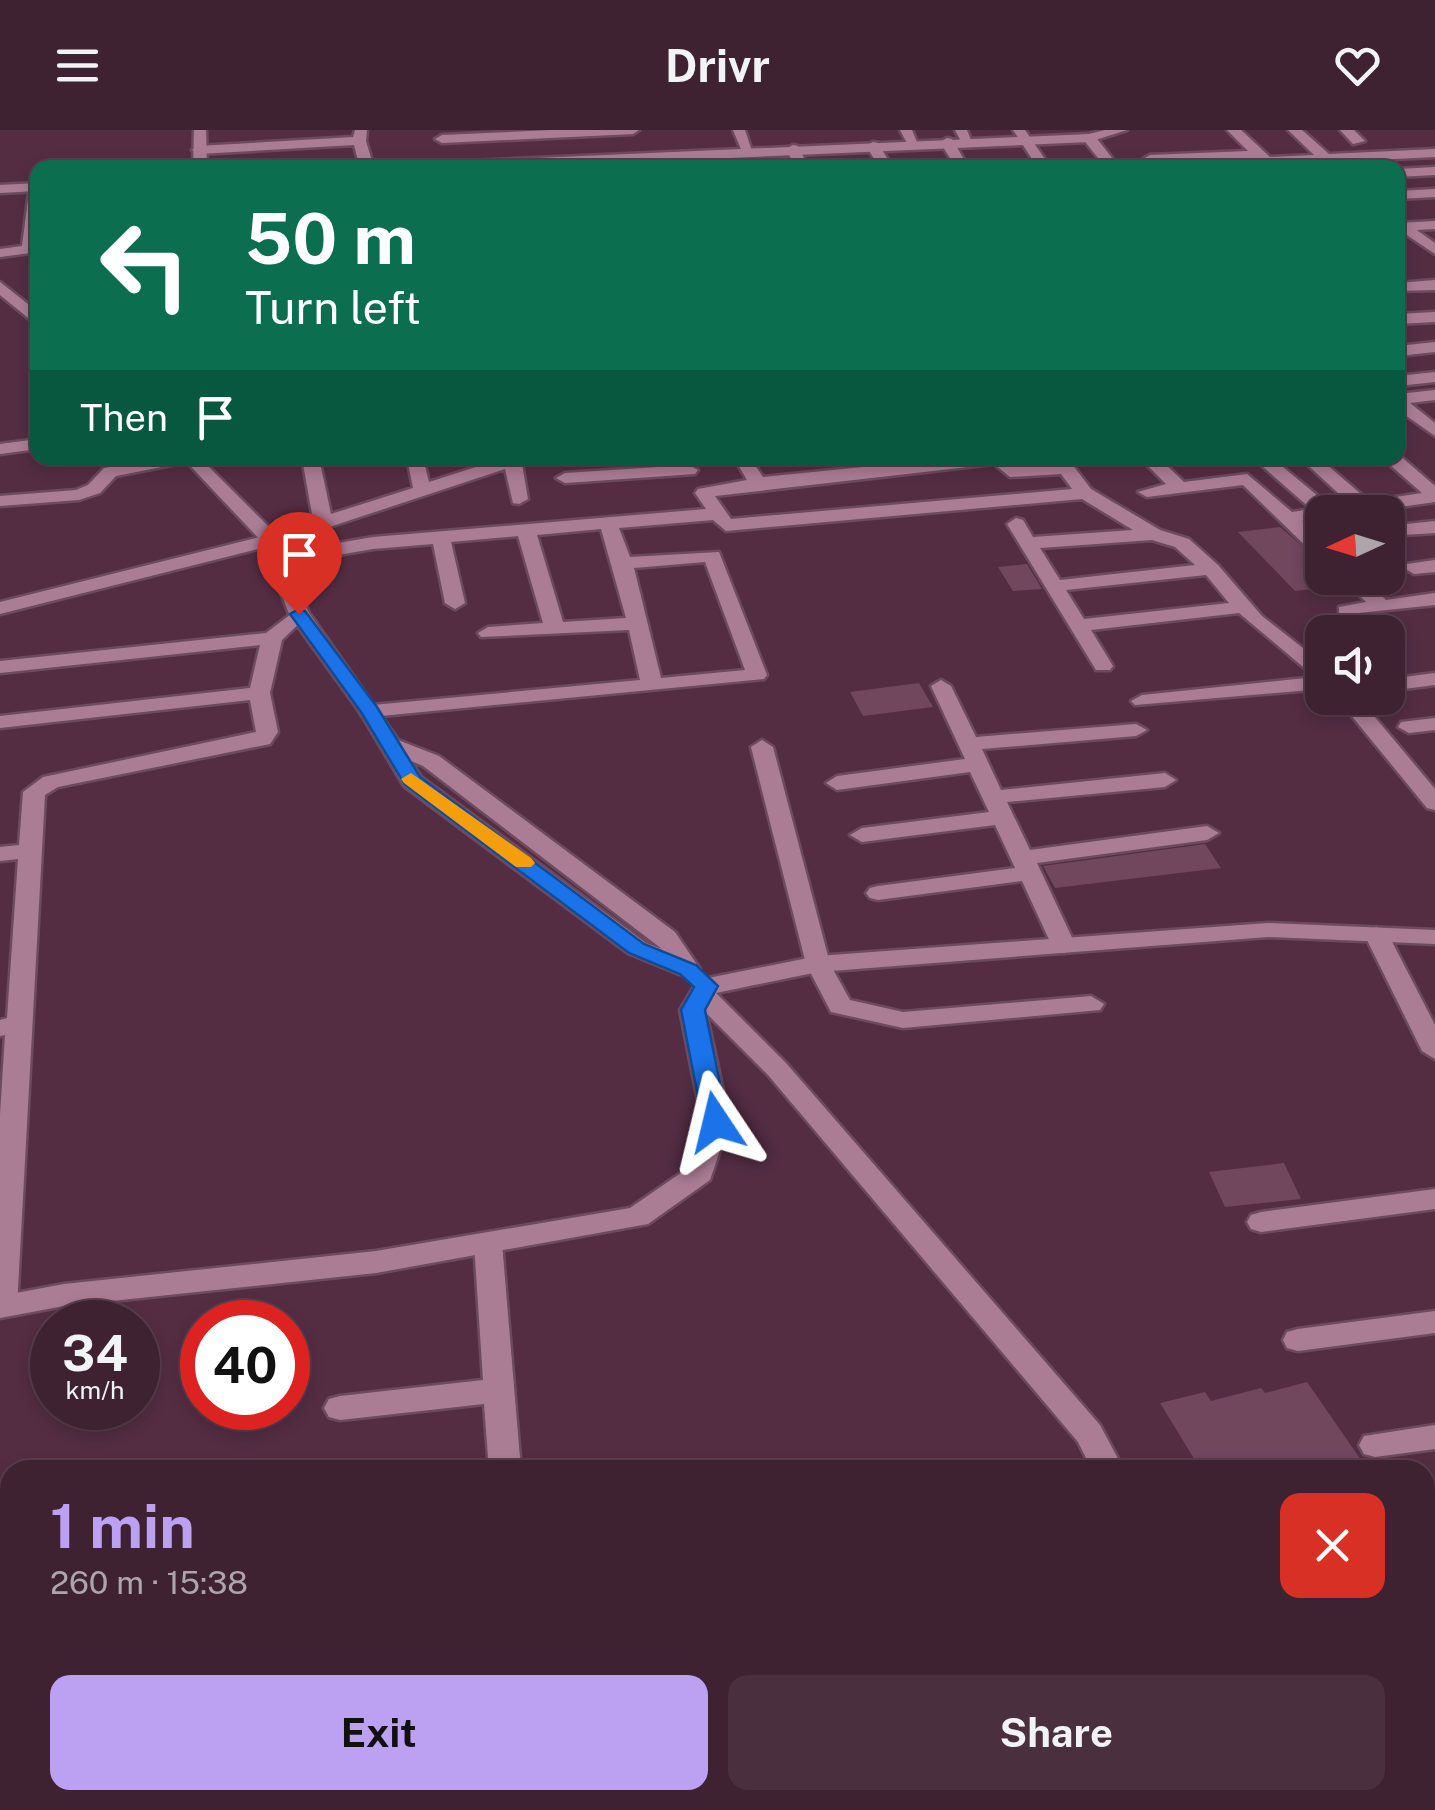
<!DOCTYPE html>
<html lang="en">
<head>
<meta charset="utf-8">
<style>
  body { margin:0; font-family:"Public Sans",sans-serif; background:#4a2f3e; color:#f1f3f6; height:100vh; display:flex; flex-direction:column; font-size:38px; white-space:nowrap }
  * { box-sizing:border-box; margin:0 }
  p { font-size:32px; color:#ada4ac }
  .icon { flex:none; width:55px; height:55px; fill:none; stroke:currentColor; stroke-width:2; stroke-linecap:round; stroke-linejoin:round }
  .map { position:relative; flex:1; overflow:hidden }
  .details { position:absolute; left:0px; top:1330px; width:1435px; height:350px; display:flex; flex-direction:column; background:#3f2232; border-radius:30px 30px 0 0; box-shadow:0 5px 15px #0003,0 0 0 2px #583f4d }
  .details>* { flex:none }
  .banner { position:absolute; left:30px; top:30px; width:1375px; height:305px; border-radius:20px; box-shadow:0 5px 15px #0003,0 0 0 2px #583f4d; background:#0b6e4f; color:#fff; overflow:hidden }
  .needle { width:65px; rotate:266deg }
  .fabs { position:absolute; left:1305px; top:365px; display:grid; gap:20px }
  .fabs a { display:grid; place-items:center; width:100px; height:100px; border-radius:20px; background:#3f2232; box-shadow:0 5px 15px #0003,0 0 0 2px #583f4d; font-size:50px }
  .speed { position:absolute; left:30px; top:1170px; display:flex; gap:20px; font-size:50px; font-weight:700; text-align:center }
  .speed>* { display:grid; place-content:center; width:130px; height:130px; border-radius:50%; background:#3f2232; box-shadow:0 5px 15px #0003,0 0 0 2px #583f4d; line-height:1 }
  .speed small { font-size:25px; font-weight:400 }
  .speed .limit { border:15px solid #d22; background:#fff; color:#111 }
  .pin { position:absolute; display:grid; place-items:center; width:85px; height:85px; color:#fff; margin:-102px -42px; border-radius:50% 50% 50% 0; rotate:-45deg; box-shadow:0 0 10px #0007 }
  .pin .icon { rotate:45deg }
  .me { position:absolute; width:110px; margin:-55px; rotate:350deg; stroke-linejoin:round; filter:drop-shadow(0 0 8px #0008) }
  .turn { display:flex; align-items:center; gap:35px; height:210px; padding:0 50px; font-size:45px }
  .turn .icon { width:130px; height:130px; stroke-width:2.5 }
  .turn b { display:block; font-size:70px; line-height:85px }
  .then { display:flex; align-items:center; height:95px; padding:0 50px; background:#0003; gap:20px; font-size:38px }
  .round { display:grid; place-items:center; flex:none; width:105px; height:105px; border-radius:20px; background:#4a2f3e }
  .headline { display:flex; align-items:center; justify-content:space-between; height:170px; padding:0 50px }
  h1 { font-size:60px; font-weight:700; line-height:75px; color:#bca0f2 }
  .cta { display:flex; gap:20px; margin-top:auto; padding:20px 50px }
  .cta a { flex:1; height:115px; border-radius:20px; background:#bca0f2; color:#111; font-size:40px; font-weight:700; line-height:115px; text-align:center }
  .cta a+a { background:#4a2f3e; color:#f1f3f6 }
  header { display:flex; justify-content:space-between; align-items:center; height:130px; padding:0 50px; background:#3f2232; font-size:45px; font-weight:700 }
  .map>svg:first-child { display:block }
</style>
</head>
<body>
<header><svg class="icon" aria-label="menu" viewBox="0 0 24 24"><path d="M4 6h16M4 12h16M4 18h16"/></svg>Drivr<svg class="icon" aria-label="heart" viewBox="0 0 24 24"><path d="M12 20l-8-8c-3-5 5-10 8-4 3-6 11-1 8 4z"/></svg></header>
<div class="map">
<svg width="1435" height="1680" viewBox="0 0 1435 1680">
  <rect width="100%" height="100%" fill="#542d43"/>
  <path fill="#71475e" d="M1280,397L1322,433V448H1338L1343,455L1295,461L1238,402Z
    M1027,434L1042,459L1013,461L998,437Z
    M919,553L933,577L863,586L850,562Z
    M1205,714L1221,738L1055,758L1043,736Z
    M1284,1033L1301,1069L1225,1077L1209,1042Z
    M1307,1252L1368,1340H1201L1160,1273L1205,1262L1211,1271L1261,1258L1265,1263Z"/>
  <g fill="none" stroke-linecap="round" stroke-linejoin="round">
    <defs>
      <path id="street" d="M355,0H367L366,11L374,38H360L354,15L199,24L192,20L199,16L353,7Z
        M551,0H639L633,4L442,13L435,9L442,5Z
        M733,0H745L753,24H743Z
        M900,0H912L919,17H909Z
        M955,0H967L973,15H963Z
        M1013,0H1025L1051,38H1038Z
        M1227,0H1241L1270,27L1314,25L1288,0H1302L1329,24L1435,19V27L1268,35L1256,28L1150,33L1143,29L1150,25L1248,21Z
        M1340,0H1354L1365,11L1353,14Z
        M1084,5H1094L1120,38H1106L1082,8Z
        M947,8L952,9L969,38H956L940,12Z
        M873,12L878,13L893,38H880L866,16Z
        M793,15L798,16L809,38H796L786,19Z
        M1435,37V45L1398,47V39Z
        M30,54H38V122L0,127V119L22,116Z
        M1435,59V67L1398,69V61Z
        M1398,93H1407L1435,113V124L1398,99Z
        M1435,150V160L1398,161V153Z
        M1435,182V192L1398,194V184Z
        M1435,212V222L1398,226V216Z
        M1435,242V252L1398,256V246Z
        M1435,260V270L1410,273L1435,293V306L1398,280V264Z
        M38,309V319L0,324V314Z
        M1398,324L1435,356V372L1365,382H1322V388L1302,391L1322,411V427L1315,425L1243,355L1147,367L1138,362L1166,354L1140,328H1159L1184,352L1247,344L1292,382L1311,379L1253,328H1272L1330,376L1350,374L1300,328H1319L1369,371L1422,363L1382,328Z
        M157,328H191L182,333L116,346L100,363L79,370L0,376V366L76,360L88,355L104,338Z
        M302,328H319L331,384L413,358L407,328H423L429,352L504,328H529L522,334L528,369L519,374L513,373L505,339L278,414L0,484V472L264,406L313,390Z
        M734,328H750L763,347L953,328H1008L1015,336L1072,334L1091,359L1160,400L1189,409L1218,435L1262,486L1322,533V559L1135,575L1131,571L1142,565L1315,547L1239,483L1091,500L1113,536L1110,540H1096L1007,394L1016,388L1023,390L1033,407L1133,400L1082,369L726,401L713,390L619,398L630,427L719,422L767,545L764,549L370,587L362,586L359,581L362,576L640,550L629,500L481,507L478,503L488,497L543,493L518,406L451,412L465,473L455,479L445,473L433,414L373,419L280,435L270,429L280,423L373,407L706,379L695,363L698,359L747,350ZM994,334L1010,347L1061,344L1072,359L731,389L715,366ZM601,399L626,488L563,492L537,405ZM1152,410L1175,417L1195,435L1060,450L1040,418ZM705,432L745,540L661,548L634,438ZM1206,445L1229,473L1084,489L1066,460Z
        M689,335L698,340L695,344L565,353L556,348L565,343Z
        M1435,391V403L1388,406V396Z
        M1435,430V442L1414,444L1404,438L1407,434Z
        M1342,448H1362L1386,470L1435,463V475L1339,485V477L1366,472Z
        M299,478L309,484L282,510L270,563L278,602L270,614L58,657L45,665L17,1177L13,1185L0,1187V985L5,905L0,906V890L7,888L18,729L0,731V717L19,715L23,662L43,647L256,602L250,570L0,598V586L250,558L260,515L0,543V531L266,503Z
        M1435,543V555L1388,561V549Z
        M941,550L951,556L976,607L1136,594L1147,600L1136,606L982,619L1001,660L1165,643L1176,650L1165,657L1007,672L1030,720L1207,696L1219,703L1207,710L1037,733L1076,816L1064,823L1052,816L1022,751L878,770L870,768L866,763L870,758L878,756L1015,738L995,695L862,712L850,705L862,698L989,682L970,642L837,660L826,653L837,646L965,629L931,556Z
        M1337,568H1359L1435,659V680L1427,678Z
        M1435,588V600L1409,603L1398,597L1401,592Z
        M762,610L773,617L830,834L850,870L903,882L1091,866L1104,874L1100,880L903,898L831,882L806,834L751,617Z
        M1376,797L1388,804L1435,895V929L1422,921L1364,804Z
        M1435,1059V1079L1261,1102L1251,1099L1247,1092L1251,1085L1261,1082Z
        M488,1103L498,1106L502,1113L521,1340H489L484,1274L340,1290L329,1287L324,1278L329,1269L340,1266L483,1250L474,1113L478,1106Z
        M1435,1181V1203L1298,1221L1287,1218L1283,1210L1287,1202L1298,1199Z
        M1435,1295V1319L1375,1327L1364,1324L1359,1315L1364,1306Z
        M513,1670H549L551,1680H513Z"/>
      <path id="secondary" d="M194,0H206L207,38H193Z
        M1105,0H1127L1089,12L502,38H392L398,34L1089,4Z
        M38,53V61L0,63V55Z
        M1435,91V99L1398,101V93Z
        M0,152L38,182V196L0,165Z
        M183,328H200L278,406L309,483L398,610L439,626L675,802L700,839L697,844H679L628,823L404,656L360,582L289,484L262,412ZM411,631L423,636L662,819L646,813L421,647Z
        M1268,793L1435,800V814L1268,807L818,842L716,863L786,933L1100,1295L1124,1340H1092L1078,1312L768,945L706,883L730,991L710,1050L648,1094L376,1143L64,1176L0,1188V1166L64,1154L376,1121L630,1078L688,1038L702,991L680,880L698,850L818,826Z
        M1283,1670H1321L1326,1680H1287Z"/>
    </defs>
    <use href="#street" stroke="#6d4b5e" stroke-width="5"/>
    <use href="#secondary" stroke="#6d4b5e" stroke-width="5"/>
    <use href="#street" fill="#ab7d95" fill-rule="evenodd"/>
    <use href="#secondary" fill="#ab7d95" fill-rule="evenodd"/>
  </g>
  <path fill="#1a73e8" stroke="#114b97" stroke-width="2.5" d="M299,479L305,481L377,577L420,647L644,814L696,835L718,856L705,880L728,992L724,997H707L703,992L681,880L694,857L680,844L629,823L405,655L361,582L290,484Z"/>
  <path fill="#f59e0b" d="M411,643L531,728L535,733L531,737H516L404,653L401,649Z"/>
</svg>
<div class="fabs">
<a><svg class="needle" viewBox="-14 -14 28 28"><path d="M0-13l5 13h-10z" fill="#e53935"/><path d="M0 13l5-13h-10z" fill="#ada4ac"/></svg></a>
<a><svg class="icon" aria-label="sound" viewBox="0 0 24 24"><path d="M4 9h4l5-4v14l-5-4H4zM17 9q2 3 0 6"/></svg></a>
</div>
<div class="speed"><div>34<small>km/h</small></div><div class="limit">40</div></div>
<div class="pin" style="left:299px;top:484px;background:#d93025"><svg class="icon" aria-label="arrive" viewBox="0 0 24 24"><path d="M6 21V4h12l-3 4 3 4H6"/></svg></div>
<svg class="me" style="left:716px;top:992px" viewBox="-20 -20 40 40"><path d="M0-17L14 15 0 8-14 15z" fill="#1a73e8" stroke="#fff" stroke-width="4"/></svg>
<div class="banner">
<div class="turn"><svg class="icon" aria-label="left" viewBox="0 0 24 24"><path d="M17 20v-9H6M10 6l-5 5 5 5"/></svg><div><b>50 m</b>Turn left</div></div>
<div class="then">Then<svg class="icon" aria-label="arrive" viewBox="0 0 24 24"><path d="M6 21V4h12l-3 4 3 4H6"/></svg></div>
</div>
<section class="details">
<div class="headline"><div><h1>1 min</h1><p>260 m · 15:38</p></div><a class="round" style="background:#d93025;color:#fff"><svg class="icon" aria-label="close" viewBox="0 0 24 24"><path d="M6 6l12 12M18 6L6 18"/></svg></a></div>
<div class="cta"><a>Exit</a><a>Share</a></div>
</section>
</div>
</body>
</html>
